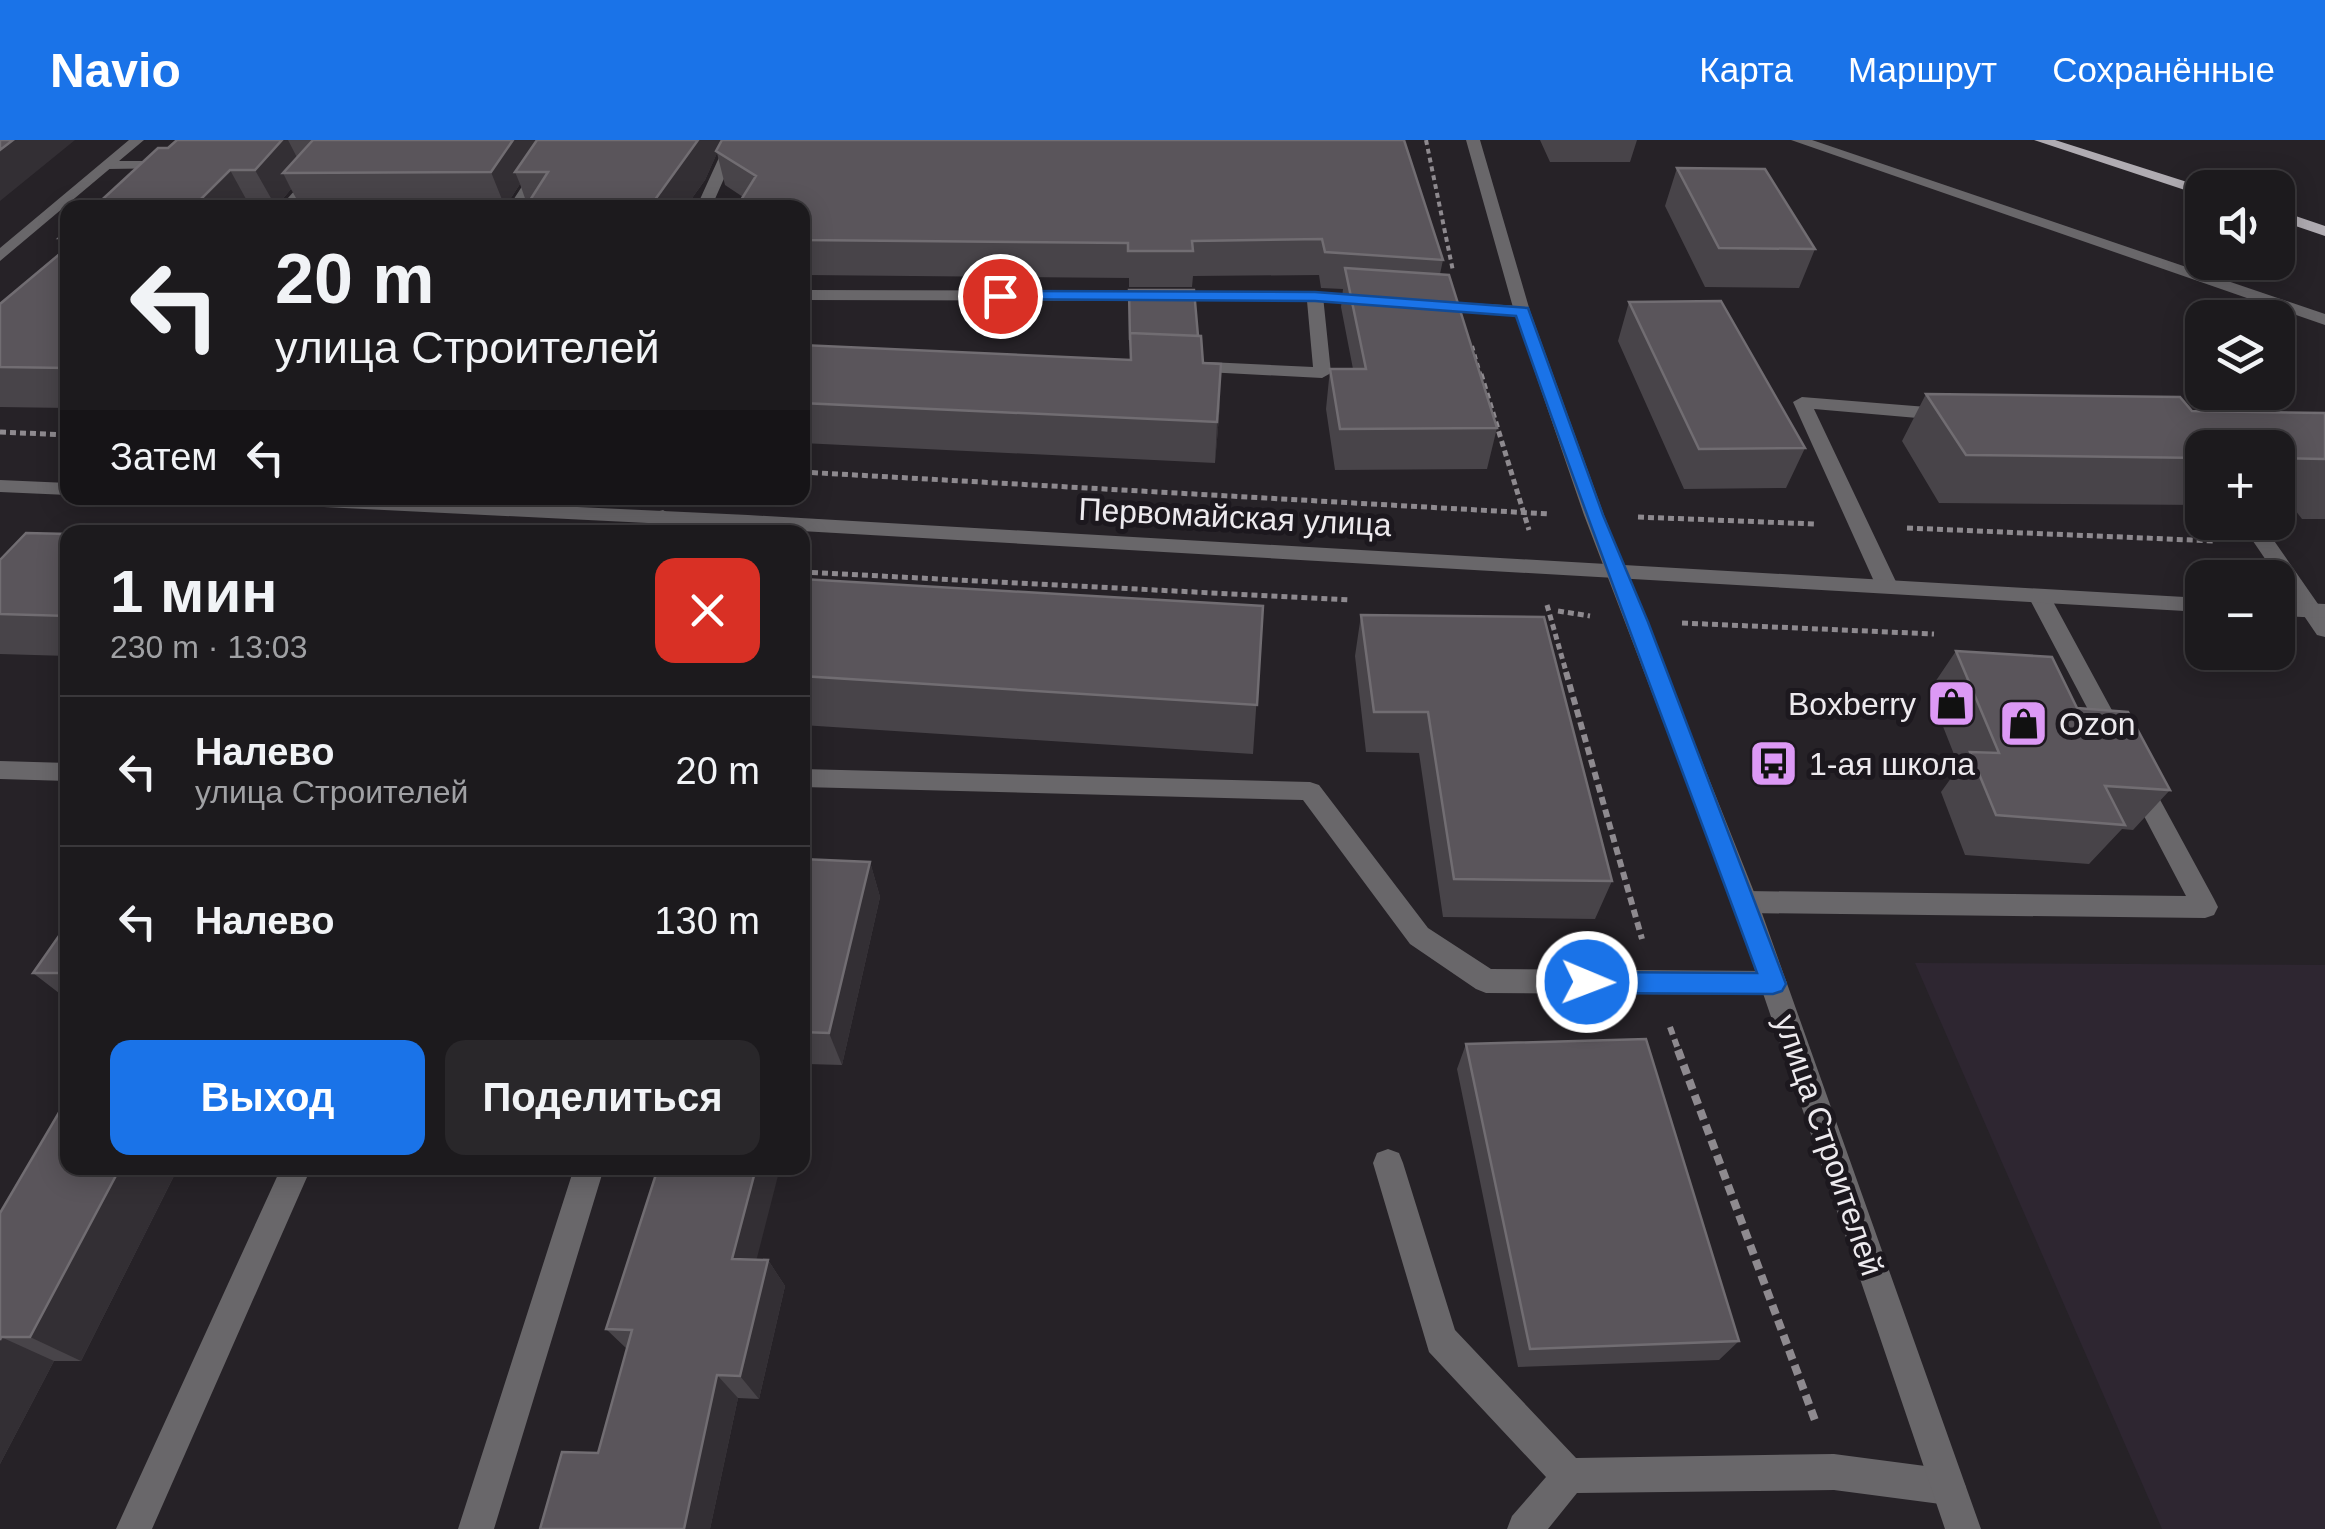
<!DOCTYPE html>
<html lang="ru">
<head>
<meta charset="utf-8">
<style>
  body { margin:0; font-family:Arial,sans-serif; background:#29272a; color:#f1f3f6; height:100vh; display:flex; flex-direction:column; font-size:38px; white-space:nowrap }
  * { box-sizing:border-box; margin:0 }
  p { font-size:32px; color:#a0a1a4 }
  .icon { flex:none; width:55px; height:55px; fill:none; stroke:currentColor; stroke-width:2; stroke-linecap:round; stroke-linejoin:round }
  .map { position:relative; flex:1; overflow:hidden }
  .side { position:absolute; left:60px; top:385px; width:750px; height:650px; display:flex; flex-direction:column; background:#1c1a1d; border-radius:20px; box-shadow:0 5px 25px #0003,0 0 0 2px #3a383b }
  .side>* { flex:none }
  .guide { position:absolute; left:60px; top:60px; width:750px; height:305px; border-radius:20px; box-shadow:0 5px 25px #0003,0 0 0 2px #3a383b; background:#1c1a1d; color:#f1f3f6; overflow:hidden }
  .controls { position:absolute; left:2185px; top:30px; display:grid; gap:20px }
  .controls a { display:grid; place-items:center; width:110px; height:110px; border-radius:20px; background:#1c1a1d; box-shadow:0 5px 25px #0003,0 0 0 2px #3a383b; font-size:50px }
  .pin { position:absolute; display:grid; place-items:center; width:85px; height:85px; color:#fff; margin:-42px; border:5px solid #fff; border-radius:50%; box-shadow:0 2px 10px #0007 }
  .me { position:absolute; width:110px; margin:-55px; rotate:91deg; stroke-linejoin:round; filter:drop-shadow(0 0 8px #0008) }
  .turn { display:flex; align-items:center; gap:35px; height:210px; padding:0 50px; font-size:45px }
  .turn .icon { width:130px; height:130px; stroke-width:2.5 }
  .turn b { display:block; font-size:70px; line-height:85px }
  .then { display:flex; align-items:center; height:95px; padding:0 50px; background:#0003; gap:20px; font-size:38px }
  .round { display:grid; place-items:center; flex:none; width:105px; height:105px; border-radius:20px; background:#29272a }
  .headline { display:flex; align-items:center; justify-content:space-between; height:170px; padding:0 50px }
  h1 { font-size:60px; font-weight:800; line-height:75px }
  .button { display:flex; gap:20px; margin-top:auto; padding:20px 50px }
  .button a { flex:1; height:115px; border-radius:20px; background:#1a73e8; color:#fff; font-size:40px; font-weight:800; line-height:115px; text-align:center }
  .button a+a { background:#29272a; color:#f1f3f6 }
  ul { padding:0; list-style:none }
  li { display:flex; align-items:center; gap:30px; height:150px; padding:0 50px; border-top:2px solid #3a383b }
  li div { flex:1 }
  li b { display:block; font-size:38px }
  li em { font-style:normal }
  header { display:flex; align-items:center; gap:60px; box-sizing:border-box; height:140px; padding:0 50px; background:#1a73e8; color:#fff }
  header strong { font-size:48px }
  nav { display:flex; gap:55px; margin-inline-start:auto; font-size:35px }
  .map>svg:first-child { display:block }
</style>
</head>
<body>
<header>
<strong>Navio</strong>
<nav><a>Карта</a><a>Маршрут</a><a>Сохранённые</a></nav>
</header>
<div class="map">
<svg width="2325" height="1389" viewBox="0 0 2325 1389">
  <rect width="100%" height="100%" fill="#262227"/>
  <path fill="#2e2631" d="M1915,823L2325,825V1389H2162Z"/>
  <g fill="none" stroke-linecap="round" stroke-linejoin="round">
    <path stroke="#8e8a8f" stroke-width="4" stroke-dasharray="5 4" stroke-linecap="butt" d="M1426,0L1453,131
      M1472,206L1481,237"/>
    <path stroke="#8e8a8f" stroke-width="5" stroke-dasharray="6 4" stroke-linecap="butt" d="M1481,234L1529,390
      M0,292L68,295
      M802,332L1550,374
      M1638,377L1815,384
      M72,388L145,392
      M1907,388L2215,401
      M802,432L1351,460
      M1547,465L1567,535
      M1558,471L1590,476
      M1682,483L1934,494"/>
    <path stroke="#8e8a8f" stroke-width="6" stroke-dasharray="8 5" stroke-linecap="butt" d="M1566,532L1642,799
      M1670,887L1679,912"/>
    <path stroke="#8e8a8f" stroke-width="8" stroke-dasharray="10 6" stroke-linecap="butt" d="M1678,910L1816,1283"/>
    <path fill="#69676a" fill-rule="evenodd" d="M340,0H355L295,68H279Z
      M552,0H566L523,68H508Z
      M727,0H741L711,68H696Z
      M1791,0H1812L2325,174V185Z
      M171,21L176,22V28L108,29L101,25L108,21Z
      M802,150L1315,151L1323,156L1331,233L1322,238L1187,231L1178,226L1187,221L1313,227L1307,161L802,160Z
      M1430,161L1522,166L1530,171L1522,176L1424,170L1422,166Z
      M1802,257L1952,269L1961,275L1952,281L1814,269L1899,448L1895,453H1881L1877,448L1793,262Z
      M2240,382H2261L2325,474V497L2317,495Z
      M2039,449L2050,456L2127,598L2123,604L2115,607L2103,598L2028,456Z
      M0,621L68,623V641L0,639Z
      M802,629L1310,642L1319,645L1428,788L1491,829L1773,831L1783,835L1787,843L1783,851L1773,855L1486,853L1476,849L1410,804L1303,660L802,647Z
      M2136,629L2145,632L2214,759L2218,767L2214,775L2205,778L1745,773L1736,769L1732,762L1736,755L1745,751L2186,756L2124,638Z
      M1388,1009L1399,1013L1403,1023L1455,1190L1576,1318L1834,1314L1948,1329L1960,1335L1966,1347L1960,1359L1948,1365L1834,1350L1577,1353L1548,1389H1507L1512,1376L1546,1337L1429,1212L1373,1023L1377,1013Z"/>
    <path fill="#69676a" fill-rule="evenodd" d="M129,0H144L0,121V108Z
      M1466,0H1480L1530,171L1604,375L1758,762L1981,1389H1945L1732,762L1584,375L1514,171Z
      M663,370L673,376L664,392H644L656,372Z
      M281,1028H311L152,1389H116Z
      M574,1028H604L494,1389H458Z"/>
    <path fill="#69676a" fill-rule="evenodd" d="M0,340L68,343V355L0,352Z
      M253,358H386L748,375L2202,458V472L748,388L263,364Z
      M2278,462L2325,464V478L2278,476Z"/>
    <path fill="#b0acb2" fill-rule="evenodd" d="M2034,0H2055L2206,48H2202V55L2197,54Z
      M2278,70L2325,86V96L2278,80Z"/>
  </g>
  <path fill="#484449" d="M177,0H1404L1443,120L1440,134L1497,288L1487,329L1335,330L1326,269L1330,229H1353L1341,167L1343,149L1321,148L1319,135L1193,136L1192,147H1129V138L806,135L802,142V68L743,57L725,45L717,13L705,40L685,68H525L527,64L520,44L505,67H301L291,49L276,67L93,68Z
    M1540,0H1637L1630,22H1550Z
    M1677,28L1815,109L1799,148L1705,147L1665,66Z
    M68,90V268L0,267V164L65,108L59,98Z
    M1629,162L1805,308L1786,348L1684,349L1618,201Z
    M1198,196L1203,223L1220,264L1215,323L802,303V205L1131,220Z
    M1926,254L2192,271L2325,273V379H2302L2292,366H2278V308H2202V365L1939,363L1902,301Z
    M68,394V516L0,514V420Z
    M802,439L1263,466L1253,614L802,585Z
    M1361,475L1612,741L1595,779L1443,777L1419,613L1366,612L1355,516Z
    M1956,511L2077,568L2170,650L2133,690L2122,689L2089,724L1965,715L1941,652L1959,627L1929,551Z
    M802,719L870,722L880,757L842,925L807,924L802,941Z
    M68,783V860L33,833Z
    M1466,904L1739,1201L1719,1220L1518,1227L1457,929Z
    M68,1028H178L81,1221H54L0,1324V1073Z
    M757,1120H768L785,1146L759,1259L738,1258L710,1389H540L598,1313L627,1209L606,1189Z"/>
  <path fill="#332f34" d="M13,0H75L0,61V10Z
    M282,0H288L305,33H283L291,49L276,67L255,30Z
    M513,0H548L515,32L520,44L505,67L491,32Z
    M698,0H723L705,40L685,68H649Z
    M230,30L251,68H192Z
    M1221,224L1220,264L1215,323L1217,282Z
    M870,722L880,757L842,925L829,893Z
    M802,914L807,924L802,941Z
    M120,1028H178L81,1221L30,1197Z
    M756,1028H780L750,1145L732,1119Z
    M768,1120L785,1146L759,1259L740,1236Z
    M1,1197L54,1221L0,1324V1200Z
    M717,1235L738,1258L710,1389H684Z"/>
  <path fill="#5a555b" stroke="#716d72" stroke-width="2.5" d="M0,0H13L0,10Z
    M177,0H282L255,30H230L192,68H93L158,8H168Z
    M313,0H513L491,32L283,33Z
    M537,0H698L649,68H525L548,32H515Z
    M722,0H1404L1443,120L1325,112L1322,99L1192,101L1193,111H1128V103L802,100V68H736L756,36L716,11Z
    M1677,28L1765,29L1815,109L1719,108Z
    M68,90V98H59Z
    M68,107V228L0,227V164Z
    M1345,128L1449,135L1497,288L1340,289L1330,229H1366Z
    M1129,150H1194L1198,196L1130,193V200Z
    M1721,161L1805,308L1699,309L1629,162Z
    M1130,193L1201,196L1203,223L1221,224L1217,282L802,263V205L1131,220Z
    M1926,254L2180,257L2192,271L2325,273V319L2278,318V308H2202V318L1966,315Z
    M26,393L68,394V476L0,474V420Z
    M802,439L1263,466L1257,565L802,536Z
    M1361,475L1544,477L1612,741L1454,739L1428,572H1374Z
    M1956,511L2052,517L2077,568L2128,572L2170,650L2105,646L2125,685L1996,675L1970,612L1999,613Z
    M802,719L870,722L829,893L802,892Z
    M68,783V833H33Z
    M1646,899L1739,1201L1530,1209L1466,904Z
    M68,957V1028H120L30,1197H1L0,1200V1073Z
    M658,1028H756L732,1119L768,1120L740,1236L717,1235L684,1389H540L562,1312L598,1313L632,1190L606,1189Z"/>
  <path fill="#1a73e8" stroke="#114b97" stroke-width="2.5" d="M1000,151L1315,152L1528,168L1603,375L1648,482L1786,844L1782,851L1773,854L1587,853L1578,850L1575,842L1578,835L1587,832L1757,833C1677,614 1592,396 1516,176L1315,161L994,159L992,156Z"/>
  <defs>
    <symbol id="shop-square" viewBox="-11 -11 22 22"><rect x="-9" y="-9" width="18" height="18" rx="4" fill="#dc99f5" stroke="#1c181e"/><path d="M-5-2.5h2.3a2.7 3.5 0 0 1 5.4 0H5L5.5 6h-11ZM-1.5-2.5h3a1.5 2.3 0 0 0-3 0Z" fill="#111"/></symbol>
    <symbol id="bus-square" viewBox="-11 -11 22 22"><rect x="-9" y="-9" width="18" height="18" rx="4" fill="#dc99f5" stroke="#1c181e"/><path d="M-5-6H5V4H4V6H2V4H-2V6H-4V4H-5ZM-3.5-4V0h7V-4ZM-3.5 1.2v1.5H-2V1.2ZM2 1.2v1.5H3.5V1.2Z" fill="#111"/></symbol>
  </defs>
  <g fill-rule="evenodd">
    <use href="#shop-square" x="1924" y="536" width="55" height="55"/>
    <use href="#shop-square" x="1996" y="556" width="55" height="55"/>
    <use href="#bus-square" x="1746" y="596" width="55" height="55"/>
  </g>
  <g text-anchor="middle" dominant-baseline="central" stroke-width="10" stroke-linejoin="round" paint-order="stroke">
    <g font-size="32" fill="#edeaee" stroke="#1c181e">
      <text transform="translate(1235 377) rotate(3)">Первомайская улица</text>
      <text transform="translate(1829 1005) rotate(71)">улица Строителей</text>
    </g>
    <g font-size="32" fill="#edeaee" stroke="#1c181e" text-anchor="start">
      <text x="1916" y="564" text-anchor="end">Boxberry</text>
      <text x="2059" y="584">Ozon</text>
      <text x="1809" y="624">1-ая школа</text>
    </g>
  </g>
</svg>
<div class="controls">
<a><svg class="icon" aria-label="sound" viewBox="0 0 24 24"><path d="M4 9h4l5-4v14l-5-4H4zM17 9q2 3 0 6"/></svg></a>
<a><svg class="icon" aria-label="layers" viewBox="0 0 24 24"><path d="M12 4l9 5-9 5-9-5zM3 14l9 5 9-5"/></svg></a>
<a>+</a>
<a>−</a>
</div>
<div class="pin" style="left:1000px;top:156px;background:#d93025"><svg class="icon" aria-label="arrive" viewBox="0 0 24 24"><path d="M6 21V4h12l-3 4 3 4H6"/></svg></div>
<svg class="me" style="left:1587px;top:842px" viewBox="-20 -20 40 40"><circle r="17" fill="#1a73e8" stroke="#fff" stroke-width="3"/><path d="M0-11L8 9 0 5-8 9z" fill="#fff"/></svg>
<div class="guide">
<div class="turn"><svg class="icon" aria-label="left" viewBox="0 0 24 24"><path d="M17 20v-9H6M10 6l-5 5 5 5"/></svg><div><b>20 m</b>улица Строителей</div></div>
<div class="then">Затем<svg class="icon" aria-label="left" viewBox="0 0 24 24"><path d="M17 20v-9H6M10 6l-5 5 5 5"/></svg></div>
</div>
<section class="side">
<div class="headline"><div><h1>1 мин</h1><p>230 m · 13:03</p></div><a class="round" style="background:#d93025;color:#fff"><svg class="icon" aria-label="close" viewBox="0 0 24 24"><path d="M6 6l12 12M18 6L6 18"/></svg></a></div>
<ul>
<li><svg class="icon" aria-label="left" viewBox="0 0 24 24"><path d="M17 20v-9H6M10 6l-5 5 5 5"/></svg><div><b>Налево</b><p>улица Строителей</p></div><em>20 m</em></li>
<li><svg class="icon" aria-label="left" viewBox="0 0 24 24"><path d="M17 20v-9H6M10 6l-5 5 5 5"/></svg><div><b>Налево</b></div><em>130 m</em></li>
</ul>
<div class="button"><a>Выход</a><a>Поделиться</a></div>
</section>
</div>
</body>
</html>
